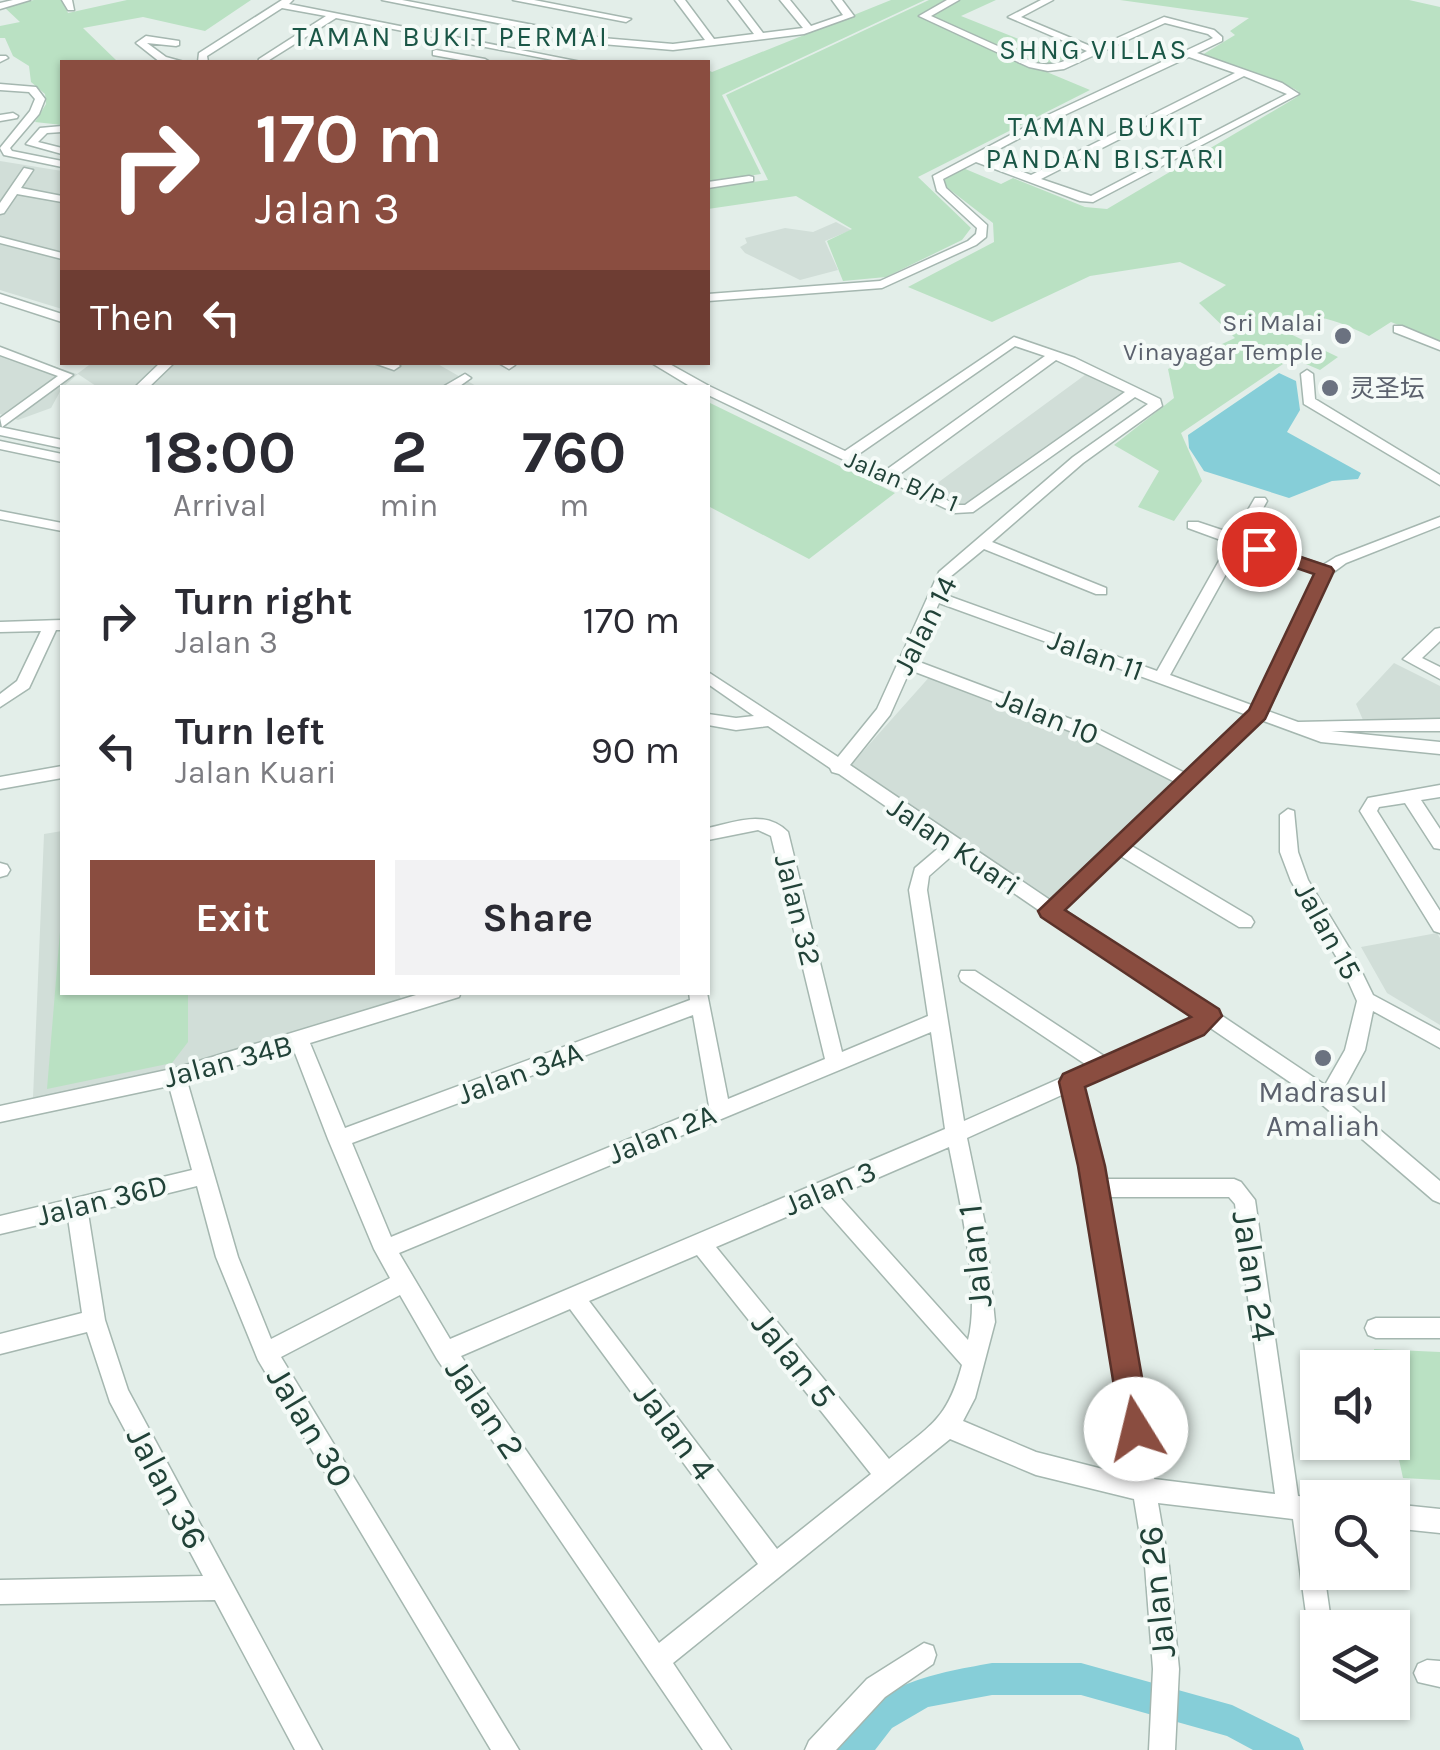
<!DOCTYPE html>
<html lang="en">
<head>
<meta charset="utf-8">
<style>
  body { margin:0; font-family:Karla,"Noto Sans SC",sans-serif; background:#f2f2f3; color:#2b2b33; height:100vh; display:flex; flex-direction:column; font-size:38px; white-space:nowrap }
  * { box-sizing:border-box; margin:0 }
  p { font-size:32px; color:#7c7c81 }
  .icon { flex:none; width:55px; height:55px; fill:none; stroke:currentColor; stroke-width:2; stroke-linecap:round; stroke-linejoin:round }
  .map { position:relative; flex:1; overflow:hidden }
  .details { position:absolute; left:60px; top:385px; width:650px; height:610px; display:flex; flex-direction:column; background:#fff; border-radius:0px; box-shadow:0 2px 8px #0004 }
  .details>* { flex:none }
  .hud { position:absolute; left:60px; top:60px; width:650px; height:305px; border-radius:0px; box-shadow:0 2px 8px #0004; background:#8a4d40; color:#fff; overflow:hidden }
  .buttons { position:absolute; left:1300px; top:1350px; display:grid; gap:20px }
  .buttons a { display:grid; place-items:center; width:110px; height:110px; border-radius:0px; background:#fff; box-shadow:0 2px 8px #0004; font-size:50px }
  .pin { position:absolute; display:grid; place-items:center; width:85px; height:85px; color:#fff; margin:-42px; border:5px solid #fff; border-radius:50%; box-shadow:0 2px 10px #0007 }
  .me { position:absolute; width:110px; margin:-55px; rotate:351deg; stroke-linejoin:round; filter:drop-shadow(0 0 8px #0008) }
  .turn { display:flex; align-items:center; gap:35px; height:210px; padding:0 30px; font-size:45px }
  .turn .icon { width:130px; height:130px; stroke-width:2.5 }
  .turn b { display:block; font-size:70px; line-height:85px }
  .then { display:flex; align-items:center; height:95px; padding:0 30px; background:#0003; gap:20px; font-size:38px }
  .eta { display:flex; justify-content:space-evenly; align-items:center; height:170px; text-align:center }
  .eta b { font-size:60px; font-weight:700; line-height:70px }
  .cta { display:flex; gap:20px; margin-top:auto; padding:20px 30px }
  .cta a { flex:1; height:115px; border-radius:0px; background:#8a4d40; color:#fff; font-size:40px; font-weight:700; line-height:115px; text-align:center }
  .cta a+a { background:#f2f2f3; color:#2b2b33 }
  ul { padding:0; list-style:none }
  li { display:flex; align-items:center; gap:30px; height:130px; padding:0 30px }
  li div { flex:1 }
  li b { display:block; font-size:38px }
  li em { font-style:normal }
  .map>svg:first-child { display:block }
</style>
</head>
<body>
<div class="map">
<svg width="1440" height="1750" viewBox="0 0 1440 1750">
  <rect width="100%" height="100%" fill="#e3eee9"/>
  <path fill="#d1ded8" d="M0,161L62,171V309L0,290Z
    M836,222L851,230L825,241L838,270L800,280L745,253L740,247L747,243L745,238L785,228L813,232Z
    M0,348L77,374L93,362L436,363L478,387L99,388L78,374L62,388L51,408L18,420L0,414Z
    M1089,372L1129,392L967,507L956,506L925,492Z
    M1394,663L1440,686V721L1363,720L1356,704Z
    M932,674L1118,750L1179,782L1049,904L850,766Z
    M62,831V992H398L402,1001L198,1062L33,1098L44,834Z
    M1437,933L1440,938V1025L1387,993L1361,947Z"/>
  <path fill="#bae1c3" d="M34,0H62L68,13L127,0H251L205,31L143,17L83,28L118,62H62V125L35,122L46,104L45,94L31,82L29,66L13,56L5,38H0V26L20,22L4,7Z
    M891,0H925L722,95L761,174L708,182V70L712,72Z
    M929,0H996L961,16L1066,58L1042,70L1090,90L918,177L971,228L962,240L886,277L843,281L827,241L852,229L796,196L708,209V188L768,180L726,95Z
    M1120,0H1409L1440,7V342L1391,322L1369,336C1337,321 1311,307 1278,328L1338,357L1320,370L1292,358L1181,433L1202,481L1174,521L1138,507L1159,471L1114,445L1174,398L1168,369L1235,338L1199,303L1226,285L1180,262L1090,276L992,322L908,287L994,242L993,223L945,186L942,179L963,168L1001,184L1013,178L1085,207L1107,209L1297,97L1299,92C1288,82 1222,64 1202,55L1235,35L1230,31L1249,18Z
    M708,402L895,493L809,559L708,506Z
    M62,907V992L188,993V1042L172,1063L47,1089Z
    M1374,1349L1440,1352V1480L1403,1478L1393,1432L1392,1368L1378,1367Z"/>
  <path fill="#86ced8" d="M1279,373L1296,381L1300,410L1287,432L1361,473L1358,479L1332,481L1289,498L1204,471L1189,448L1188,435Z"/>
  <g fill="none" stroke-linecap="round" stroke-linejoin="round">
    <path fill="#86ced8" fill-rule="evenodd" d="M992,1663H1081L1232,1705L1299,1738L1304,1750H1253L1227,1736L1081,1695H992L928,1707L892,1728L875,1750H837C864,1685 931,1674 992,1663Z"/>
    <defs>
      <path id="minor" d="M13,0H30L0,9V3Z
        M62,0H72L74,10H68Z
        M282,0H293L289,4L581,62H563L336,18L266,62H258L259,59L326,16L282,8L207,56L208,62H198L199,53Z
        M382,0H402L602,38L673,44L705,40L675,0H685L714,39L754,34L728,0H738L763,33L803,28L780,0H790L811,26L843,15L832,0H842L854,16L804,34L673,50L602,44Z
        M513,0H534L631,19L626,22Z
        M947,0H959L931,16L1035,63C1056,67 1068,60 1087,51L1008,17L1041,0H1053L1021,17L1095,48L1164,17L1214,30L1222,37V41L1197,53L1282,83L1299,94L1093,202L1080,201L976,162L943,179L946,188L987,225L986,237L976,245L882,288L708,301V294L880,281L968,241L976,234L977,228L937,191L933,176L1048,115L1213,38L1208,34L1165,23L1064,69L1048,71L1029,67L919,16ZM1189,57L1235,73L1031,175L984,157L1056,119ZM1244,76L1287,94L1091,196L1041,179Z
        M146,36L179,41V45L176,46L147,43L166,57L184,62H160L136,43Z
        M436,50L485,59L490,62H472L433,55V51Z
        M0,56H6L8,58L0,62Z
        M0,84L36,87L45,99L39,114L10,148L12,151L62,161V167L4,155L0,148L30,111L35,99L29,92L0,90Z
        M13,113L18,116L17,118L0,121V115Z
        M62,126V132L47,133L38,142L62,148V154L26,144L40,128Z
        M24,168L33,170L21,188L62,196V202L17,194L4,213L0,214V203Z
        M749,176L753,177V181L708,188V182Z
        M0,237L62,253V259L0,243Z
        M0,294L62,314V322L0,302Z
        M1394,326H1402L1440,342V350L1394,332Z
        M1014,337L1075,358L1160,399L1162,406L1083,463L992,542L1106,588V594H1096L984,549L950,577L943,594L1157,671L1229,543L1188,528V522H1198L1234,534L1255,498H1265L1267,501L1246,539L1323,565L1336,557L1440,517V526L1346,563L1331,574L1268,711L1298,722L1440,719V731H1331L1440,742V754L1321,742L1261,720L1130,845L1251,917L1254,922L1251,927H1239L1119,855L1063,909L1325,1085L1345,1050L1357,1001L1340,963L1291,881L1280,852V815L1288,809L1294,811L1298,852L1308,880L1354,956L1373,995L1440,1031V1048L1373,1011L1365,1050L1340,1096L1440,1181V1203L1433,1200L1319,1102L1209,1027L1082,1087L1103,1179H1234L1241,1182L1255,1200L1298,1496L1318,1498V1572H1324L1332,1628H1318V1639L1311,1637L1308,1628L1293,1519L1158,1503L1169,1566L1179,1669L1175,1750H1149L1153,1669L1145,1566L1134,1499L1036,1475L950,1439L673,1663L731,1750H703L437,1359L400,1295L281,1357L519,1750H491L258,1360L216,1257L197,1186L88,1213L105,1320L128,1390L322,1750H295L215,1600L0,1604V1580L203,1576L110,1402L87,1332L0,1354V1334L82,1313L68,1218L0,1234V1216L192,1170L169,1086L0,1122V1106L176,1068L426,992H461L459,997L310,1043L345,1128L690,1000L689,992L707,993L728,1099L825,1059L771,836L758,830L708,840V828C735,822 765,809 788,832L842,1052L928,1016L909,890L915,868L942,845L839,774L832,772L830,768L768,726L736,730L708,725V714L736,718L754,716L708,684V672L838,757L877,709L939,572L1073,457L1148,404L1135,397L973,512L955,513L708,395V388H693L650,362H666L709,386L845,451ZM1015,346L1045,356L886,470L856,456ZM1056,360L1125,392L965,505H957L897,476ZM1241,547L1317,573L1254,706L1170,675ZM939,603L1247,715L1185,773L1100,730L914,660ZM910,670L1088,738L1175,782L1050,900L850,765L890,715ZM955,853L1040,911L1043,916L1049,918L1195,1017L1107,1058L975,971H961L959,976L961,981L1088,1066L964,1121L927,890L929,876ZM693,1015L709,1106L391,1237L352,1143ZM931,1032L945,1129L450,1339L399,1253ZM293,1048L328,1139L374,1249L390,1278L271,1339L238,1257L187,1081ZM1064,1094L1081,1166L1130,1476L1036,1452L963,1421L975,1398L995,1322L985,1224L967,1138ZM949,1147C959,1198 981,1291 968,1340L838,1195ZM1106,1197H1229L1235,1204L1275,1494L1154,1479ZM819,1203L962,1365C947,1420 931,1425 889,1459L716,1247ZM697,1255L871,1474L777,1549L589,1301ZM570,1309L758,1564L659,1643L461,1356Z
        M0,347L73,375L2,427L0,418L58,376L0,355Z
        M161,362H175L148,388H134Z
        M371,362H395L400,366L394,370Z
        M497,362H514L515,365L509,369Z
        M1307,370L1313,374L1315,399L1440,475V485L1304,404L1301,374Z
        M465,374L471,378L457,388H441Z
        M0,427L62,440V448L0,435Z
        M0,441L62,454V462L0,449Z
        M0,511L62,523V531L0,519Z
        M62,620V630H56L29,688L0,707V694L17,681L41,631L0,632V622Z
        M1440,628V641L1422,658L1440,667V679L1403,659L1435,629Z
        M62,766V778L0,789V777Z
        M1440,785V797L1421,800L1440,829V849L1434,848L1405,803L1379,807L1377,811L1440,911V933L1434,931L1360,811L1368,798Z
        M0,863L7,865L10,870L7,875L0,877Z
        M1376,1318H1440V1338H1376L1368,1335L1365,1328L1368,1321Z
        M1392,1504L1440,1509V1533L1392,1528Z
        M924,1643L933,1646L936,1655L933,1664L885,1697L836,1750H805L809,1741L867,1679Z
        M1427,1660L1440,1661V1687L1418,1682L1414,1673L1418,1664Z"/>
    </defs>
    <use href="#minor" stroke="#a5b7b0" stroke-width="3"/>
    <use href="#minor" fill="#fff" fill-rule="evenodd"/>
  </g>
  <path fill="#8a4d40" stroke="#5a322a" stroke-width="2.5" d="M1259,543L1331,567L1334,571L1265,719L1065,910L1219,1009L1222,1016L1204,1035L1085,1087L1105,1166L1151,1429L1146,1439L1136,1443L1126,1439L1121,1429L1078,1166L1059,1082L1063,1074L1191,1017L1041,917L1038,911L1249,710L1314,574L1253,553V545Z"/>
  <g fill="#6b7280" stroke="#f4faf7" stroke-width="4">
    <circle cx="1343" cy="336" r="10"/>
    <circle cx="1330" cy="388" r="10"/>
    <circle cx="1323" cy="1058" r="10"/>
  </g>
  <g text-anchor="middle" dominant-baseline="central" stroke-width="8" stroke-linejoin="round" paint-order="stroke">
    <g font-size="25" fill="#5b616d" stroke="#f4faf7" text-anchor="end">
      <text x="1323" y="322">Sri Malai<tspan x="1323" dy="29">Vinayagar Temple</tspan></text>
      <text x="1350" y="388" text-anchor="start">灵圣坛</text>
    </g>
    <g font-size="25" fill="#214238" stroke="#f4faf7">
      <text transform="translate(902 481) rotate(23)">Jalan B/P 1</text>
    </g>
    <g font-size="28" letter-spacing="2.5" fill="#1a5646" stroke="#f4faf7">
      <text x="451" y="36">TAMAN BUKIT PERMAI</text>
      <text x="1094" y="49">SHNG VILLAS</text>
      <text x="1106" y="126">TAMAN BUKIT<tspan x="1106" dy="32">PANDAN BISTARI</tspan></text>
    </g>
    <g font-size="30" fill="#214238" stroke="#f4faf7">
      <text transform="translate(925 625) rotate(-63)">Jalan 14</text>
      <text transform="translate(1096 655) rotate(20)">Jalan 11</text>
      <text transform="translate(1048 716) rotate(22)">Jalan 10</text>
      <text transform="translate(954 846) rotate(34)">Jalan Kuari</text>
      <text transform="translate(798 910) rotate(76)">Jalan 32</text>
      <text transform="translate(1328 931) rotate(61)">Jalan 15</text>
      <text transform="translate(228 1061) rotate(-15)">Jalan 34B</text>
      <text transform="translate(520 1073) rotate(-20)">Jalan 34A</text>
      <text transform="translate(662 1134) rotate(-22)">Jalan 2A</text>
      <text transform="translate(830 1188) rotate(-23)">Jalan 3</text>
      <text transform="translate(102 1200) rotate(-14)">Jalan 36D</text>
    </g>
    <g font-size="30" fill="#5b616d" stroke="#f4faf7">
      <text x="1323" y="1092">Madrasul<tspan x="1323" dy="34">Amaliah</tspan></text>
    </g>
    <g font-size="35" fill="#214238" stroke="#f4faf7">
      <text transform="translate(975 1256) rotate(-96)">Jalan 1</text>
      <text transform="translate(1254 1276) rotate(81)">Jalan 24</text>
      <text transform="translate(794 1360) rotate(51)">Jalan 5</text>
      <text transform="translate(485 1409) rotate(56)">Jalan 2</text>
      <text transform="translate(310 1427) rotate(59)">Jalan 30</text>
      <text transform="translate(675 1432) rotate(53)">Jalan 4</text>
      <text transform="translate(167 1488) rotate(62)">Jalan 36</text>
      <text transform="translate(1157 1592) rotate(-96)">Jalan 26</text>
    </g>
  </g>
</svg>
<div class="buttons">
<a><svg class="icon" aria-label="sound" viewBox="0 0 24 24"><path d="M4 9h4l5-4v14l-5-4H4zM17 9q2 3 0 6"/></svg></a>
<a><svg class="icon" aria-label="search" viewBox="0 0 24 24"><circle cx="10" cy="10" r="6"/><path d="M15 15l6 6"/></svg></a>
<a><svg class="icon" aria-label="layers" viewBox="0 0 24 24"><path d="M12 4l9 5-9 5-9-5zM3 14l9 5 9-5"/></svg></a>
</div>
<div class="pin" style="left:1259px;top:549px;background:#d93025"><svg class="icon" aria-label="arrive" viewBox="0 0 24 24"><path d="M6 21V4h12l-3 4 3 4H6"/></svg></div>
<svg class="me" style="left:1136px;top:1429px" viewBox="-20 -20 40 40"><circle r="19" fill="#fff"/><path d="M0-13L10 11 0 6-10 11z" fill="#8a4d40"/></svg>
<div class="hud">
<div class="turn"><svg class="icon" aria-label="right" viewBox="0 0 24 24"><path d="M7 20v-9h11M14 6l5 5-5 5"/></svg><div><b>170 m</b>Jalan 3</div></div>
<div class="then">Then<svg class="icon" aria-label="left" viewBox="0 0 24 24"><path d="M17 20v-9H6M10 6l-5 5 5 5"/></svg></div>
</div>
<section class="details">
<div class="eta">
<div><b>18:00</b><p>Arrival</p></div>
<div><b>2</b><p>min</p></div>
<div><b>760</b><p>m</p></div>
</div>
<ul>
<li><svg class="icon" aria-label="right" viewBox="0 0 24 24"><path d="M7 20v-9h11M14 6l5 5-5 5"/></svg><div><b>Turn right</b><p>Jalan 3</p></div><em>170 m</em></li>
<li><svg class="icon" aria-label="left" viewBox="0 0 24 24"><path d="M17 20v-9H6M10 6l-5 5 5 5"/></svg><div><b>Turn left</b><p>Jalan Kuari</p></div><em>90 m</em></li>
</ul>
<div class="cta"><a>Exit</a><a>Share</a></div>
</section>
</div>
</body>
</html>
